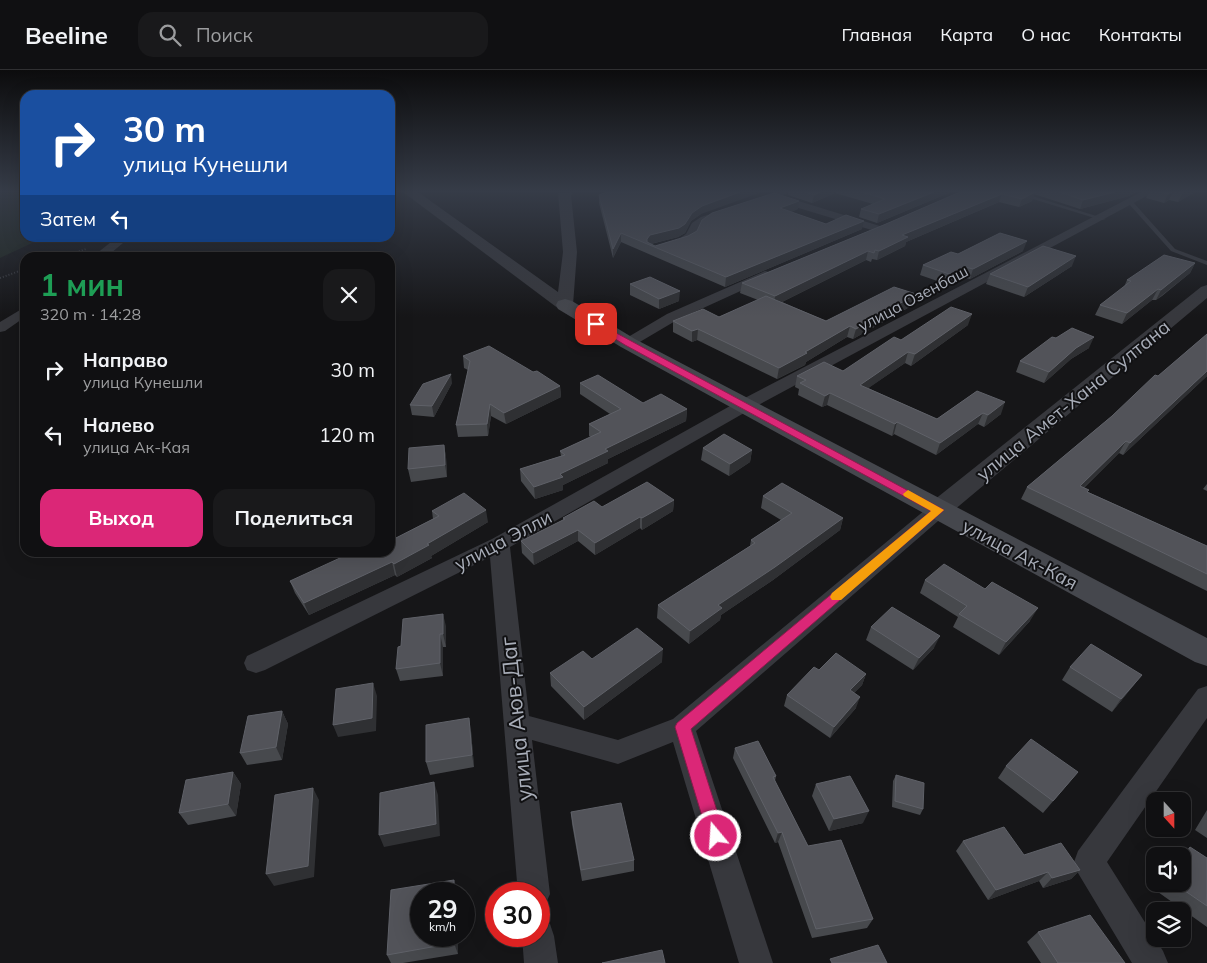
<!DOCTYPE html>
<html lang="ru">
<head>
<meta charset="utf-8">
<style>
  body { margin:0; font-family:Mulish,sans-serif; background:#19191b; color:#f1f3f6; height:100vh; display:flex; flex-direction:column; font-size:19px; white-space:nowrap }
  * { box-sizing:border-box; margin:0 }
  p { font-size:16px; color:#9c9d9f }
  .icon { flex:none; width:28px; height:28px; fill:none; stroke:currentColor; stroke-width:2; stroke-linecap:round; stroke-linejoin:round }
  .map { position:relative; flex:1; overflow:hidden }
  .panel { position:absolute; left:20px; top:182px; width:375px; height:305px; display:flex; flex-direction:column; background:#101012; border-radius:15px; box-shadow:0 5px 20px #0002,0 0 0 1px #303032 }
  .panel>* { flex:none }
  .top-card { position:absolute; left:20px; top:20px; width:375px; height:152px; border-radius:15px; box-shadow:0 5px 20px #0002,0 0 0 1px #303032; background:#1a4fa0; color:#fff; overflow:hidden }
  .needle { width:32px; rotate:159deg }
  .buttons { position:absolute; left:1146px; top:722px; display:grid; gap:10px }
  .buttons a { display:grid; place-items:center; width:45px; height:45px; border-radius:10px; background:#101012; box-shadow:0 5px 20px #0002,0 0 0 1px #303032; font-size:25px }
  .speed { position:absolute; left:410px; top:812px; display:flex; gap:10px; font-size:25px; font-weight:700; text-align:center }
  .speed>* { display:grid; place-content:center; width:65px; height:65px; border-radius:50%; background:#101012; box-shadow:0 5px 20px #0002,0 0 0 1px #303032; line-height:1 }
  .speed small { font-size:12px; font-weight:400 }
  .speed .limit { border:8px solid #d22; background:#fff; color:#111 }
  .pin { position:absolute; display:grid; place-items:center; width:42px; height:42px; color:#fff; margin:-21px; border-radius:10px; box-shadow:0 2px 8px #0006 }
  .me { position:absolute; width:55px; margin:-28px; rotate:342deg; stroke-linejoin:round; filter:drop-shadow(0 0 4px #0008) }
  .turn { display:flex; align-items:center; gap:18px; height:105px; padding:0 20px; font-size:22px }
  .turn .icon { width:65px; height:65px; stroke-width:2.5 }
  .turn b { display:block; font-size:35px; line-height:42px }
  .then { display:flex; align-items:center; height:48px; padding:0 20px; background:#0003; gap:10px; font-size:19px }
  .round { display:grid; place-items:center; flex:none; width:52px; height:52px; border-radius:15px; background:#19191b }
  .summary { display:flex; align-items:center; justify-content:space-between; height:85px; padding:0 20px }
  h1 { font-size:30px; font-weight:700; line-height:38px; color:#1e9e55 }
  .action { display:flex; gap:10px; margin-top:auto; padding:10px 20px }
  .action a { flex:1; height:58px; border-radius:15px; background:#db2777; color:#fff; font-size:20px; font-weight:700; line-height:58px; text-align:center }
  .action a+a { background:#19191b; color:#f1f3f6 }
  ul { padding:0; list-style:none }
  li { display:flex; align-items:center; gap:15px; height:65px; padding:0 20px }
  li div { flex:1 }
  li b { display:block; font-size:19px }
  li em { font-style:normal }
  header { display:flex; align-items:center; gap:30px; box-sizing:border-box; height:70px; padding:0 25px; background:#101012; border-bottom:1px solid #303032 }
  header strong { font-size:24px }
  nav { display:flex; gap:28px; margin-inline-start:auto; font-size:18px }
  .search { width:350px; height:45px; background:#19191b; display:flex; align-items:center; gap:12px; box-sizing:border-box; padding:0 18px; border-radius:15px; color:#9c9d9f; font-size:19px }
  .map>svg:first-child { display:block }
</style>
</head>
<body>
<header>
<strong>Beeline</strong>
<div class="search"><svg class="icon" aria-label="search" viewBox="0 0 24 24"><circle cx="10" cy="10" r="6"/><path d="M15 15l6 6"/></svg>Поиск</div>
<nav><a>Главная</a><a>Карта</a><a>О нас</a><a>Контакты</a></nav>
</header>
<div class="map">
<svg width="1207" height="893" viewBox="0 0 1207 893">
  <rect width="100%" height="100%" fill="#161618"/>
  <path fill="#1e261f" d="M0,122H25V168H43L0,188Z"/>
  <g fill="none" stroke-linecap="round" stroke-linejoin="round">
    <path stroke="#3d3f44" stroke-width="2" stroke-dasharray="1 2" stroke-linecap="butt" d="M59,188L86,179
      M0,208L25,199"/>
    <path fill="#37383d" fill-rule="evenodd" d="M1010,122H1019L1106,149L1101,150Z
      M1129,132H1133L1175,179L1207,191V195L1171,181L1129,134Z"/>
    <path fill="#37383d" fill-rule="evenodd" d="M774,122H790L782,126L883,157L885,159L883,161H875L772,130L753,136L748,133Z
      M1141,122H1154L751,339L510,477L529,646L618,670L673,649L931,435L938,434L945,435L948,440L945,445L696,661L773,893H739L673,672L618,694L532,670L550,824L545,835L539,838V824H518L490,487L265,600L256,603L247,600L244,593L247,586L492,469L739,331Z
      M726,139L731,142L730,144L704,154L695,168L687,173L668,179L662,175L664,173L679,169L686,164L692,153L701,147Z
      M116,168H129L105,188H91Z
      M765,201L769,202L771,205L769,208L677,250L633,276H623L621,273L623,270L667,244Z
      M25,237V247L5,261L0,262V252Z
      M1207,616V648L1107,792L1163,881L1168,893H1132L1078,803L1074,792L1078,781L1198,619Z
      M539,850L550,854L554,866L558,893H524L522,866H539Z"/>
    <path fill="#37383d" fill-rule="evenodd" d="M403,122H418L558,222L563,182L558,123L574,122L571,125L577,182L573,235L571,239H559Z
      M1207,215V228L947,446L938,448L929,446L926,440L929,434L1201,217Z"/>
    <path fill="#45474d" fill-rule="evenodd" d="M565,229L572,231L635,269L1207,568V596L1195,592L621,277L558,239L556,235L558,231Z"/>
  </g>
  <path fill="#47494d" d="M788,122H951L877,153L859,147L861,139L873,134L835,123L812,133L788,125Z
    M960,122H1136L1129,126L1080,139L1034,124L1032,131L1019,137L999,132L906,172L905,176L877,190L872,189L871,192L866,190L782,232L826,251L913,235L853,269L847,267L806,292L805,295L777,309L697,270L692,272L673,262V251L719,247L758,230L740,223L742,213L886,154Z
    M1149,122H1195L1178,132L1169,130L1164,133L1146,128Z
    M599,125L701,144L691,151L685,163L678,167L651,174L655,176L798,139L791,142L826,154L862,159L725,217L621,172L613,188L599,133Z
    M1023,181L970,209L962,207L949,215L920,205L923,195L958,184Z
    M1195,193L1190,203L1162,226L1156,230H1152L1122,254L1095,245L1100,235L1124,217L1127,210Z
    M1072,196L1024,227L986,214L990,204Z
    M630,214L679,231L659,239L630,225Z
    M968,255L911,296L905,293L868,318L937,349L977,321L1001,344L984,357L978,354L936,385L894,364L892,366L827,335L822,337L798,325L799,319L795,317L797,306L843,301L901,270Z
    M1207,264V306L1123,385L1119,383L1084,418L1088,422L1207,476V521L1021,429L1027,417L1112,346Z
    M1056,268L1089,278L1071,289L1044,313L1016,302L1020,291Z
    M463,286L533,302L560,316L561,327L506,354L491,346L488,366L458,367L456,355L468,300L464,298Z
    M452,313L434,347L412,345L410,335Z
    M580,313L643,333L687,339L686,351L608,389V393L563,415V420L535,429L521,411L520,399L561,386L560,381L591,367L589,366V354L610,344L580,324Z
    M444,375L446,387L447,407L411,412L408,399Z
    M703,378L752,380L750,392L729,406L701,390Z
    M1207,414V421L1203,419Z
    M763,426L843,448L840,460L773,510L721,545L720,550L689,574L657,548L658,535L750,476L751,470L781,450L761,438Z
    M674,430L673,441L642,460L640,458L595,485L578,471L534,495L522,483L521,471L563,450V448L602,437Z
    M432,441L488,452L431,486L432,488L397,507L395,505L309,545L295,523L290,511L362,485L433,449Z
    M925,510L985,519L1030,551L999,585L953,557L958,547L920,523Z
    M446,556V577H443V606L400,611L396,599L401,576Z
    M871,557L934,578L913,600L866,570Z
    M592,589L662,592L584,650L551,616L550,603Z
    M1070,597L1142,605L1112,642L1062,610Z
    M819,600L866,604L862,615L854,623L856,638L830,668L784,636L787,625Z
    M282,641L288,654L282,690L247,695L240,683Z
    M471,661L474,697L430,705L426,692Z
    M735,678L776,706L775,711L808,776L873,849L867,858L812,868L778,772L775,773L733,688Z
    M1006,696L1078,702L1043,743L998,708Z
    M233,702L241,714L236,746L188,755L179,743Z
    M896,705L923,739L920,745L892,737L893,711Z
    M816,714L863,753L829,761L812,726Z
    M1207,740V768L1195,760Z
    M571,742L634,790V801L582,811L572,754Z
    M963,771L1024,785L1080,800L1071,809L1043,818L1039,811L988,830L956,781Z
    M1190,777L1207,788V857L1158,822L1163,814H1182V786H1179Z
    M457,821L458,884L403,893H391L387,885Z
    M1038,862L1125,893H1041L1027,872Z"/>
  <path fill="#2f3033" d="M740,122H762L701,144L691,151L685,163L678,167L650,174H647V169L650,165L692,143L702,136Z
    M820,122H836L835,123L812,133L814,125Z
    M934,122H951L877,153L879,144Z
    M1035,122L1032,131L1019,137L1022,129Z
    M1115,122H1136L1129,126L1080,139L1083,130Z
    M1172,122H1173L1169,130L1164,133L1168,124Z
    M1184,122H1195L1178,132L1182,124Z
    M1002,124L999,132L906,172L905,176L877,190L879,181L902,165Z
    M799,131L798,139L779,147L780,138Z
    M864,151L862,159L725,217L726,207Z
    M621,163V172L613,188V179Z
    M1027,171L1023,181L970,209L973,199Z
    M868,181L866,190L774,236L775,226Z
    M1076,186L1072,196L1024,227L1028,217Z
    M1195,193L1190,203L1156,230L1161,220Z
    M965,197L962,207L949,215L952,205Z
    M1158,219L1152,230L1122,254L1127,243Z
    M680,221L679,231L659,239V229Z
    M916,224L913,235L853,269L856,259Z
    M972,244L968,255L911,296L915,284Z
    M850,256L847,267L806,292L805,295L777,309L779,298Z
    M698,259L697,270L692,272V261Z
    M1094,267L1089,278L1071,289L1044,313L1049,302L1076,278Z
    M908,282L905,293L857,326L860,315Z
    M1207,301V306L1123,385L1130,373Z
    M451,304L452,313L434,347L432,336Z
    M560,316L561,327L506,354L504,343Z
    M830,323L827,335L822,337L825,326Z
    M1005,332L1001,344L984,357L988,345Z
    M490,334L491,346L488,366L487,354Z
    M687,339L686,351L608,389V393L563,415V420L535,429L534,417L560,404L605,379Z
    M983,343L978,354L936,385L940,373Z
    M897,352L894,364L892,366L895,354Z
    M1126,371L1119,383L1073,428L1080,416Z
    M444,375L446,387L447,407L445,395Z
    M752,380L750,392L729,406L730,394Z
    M674,430L673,441L642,460V448Z
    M486,440L488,452L431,486L432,488L397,507L394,494L427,474Z
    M640,447V458L595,485V473Z
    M843,448L840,460L773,510L721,545L720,550L689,574L690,561L718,535Z
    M578,460V471L534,495L533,483Z
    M392,492L395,505L309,545L304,533Z
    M1038,538L1030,551L999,585L1006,572Z
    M443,544L446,556V577L443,564Z
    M440,564L443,577V606L440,593Z
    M940,566L934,578L913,600L919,588Z
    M663,579L662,592L584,650V637Z
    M866,604L862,615L846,631L850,620Z
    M1142,605L1132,617L1112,642L1121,629Z
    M373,613L377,626L376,661L338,667L333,655Z
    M860,627L856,638L830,668L834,657Z
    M282,641L288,654L282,690L276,677Z
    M469,648L471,661L474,697L472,685Z
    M233,702L241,714L236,746L228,734Z
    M434,712L438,725L440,766L384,777L379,765Z
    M313,718L319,730L314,807L274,816L266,804Z
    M869,741L863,753L829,761L834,749Z
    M782,762L778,772L775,773L778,763Z
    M1080,800L1071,809L1043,818L1052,808Z
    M1048,802L1039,811L988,830L996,820Z
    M454,810L457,821V824H454Z
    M454,866H458V884L454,873Z"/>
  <path fill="#525359" stroke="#5f6168" d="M607,122H740L702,136L692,143L685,154L679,158L650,165L647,169V172L655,176L688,166L697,161L702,150L712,143L774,123L799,131L780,138L826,154L846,145L864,151L726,207L621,163L613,179L599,125Z
    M806,122H820L814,125Z
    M862,122H934L879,144L861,139L885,129Z
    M960,122H1035L1022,129L1002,124L902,165L908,167L879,181L875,180L874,183L868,181L775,226L742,213L886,154Z
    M1060,122H1115L1083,130Z
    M1159,122H1172L1168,124Z
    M1000,163L1027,171L973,199L965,197L952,205L923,195L951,182L958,184Z
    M1043,176L1076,186L1028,217L990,204Z
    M1164,185L1195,193L1167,215L1161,220L1158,219L1127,243L1100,235L1131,211L1127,210Z
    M650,207L680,221L659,229L630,214Z
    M894,217L916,224L856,259L850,256L805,282L807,283L779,298L698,259L692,261L673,251L703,239L719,247L766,226L826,251Z
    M951,237L972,244L915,284L908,282L860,315L937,349L977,321L1005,332L988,345L983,343L940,373L897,352L895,354L830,323L825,326L800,313L806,310L797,306L824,292L843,301L894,267L901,270Z
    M1072,258L1094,267L1076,278L1049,302L1020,291L1052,267L1056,268Z
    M1207,264V301L1130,373L1126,371L1080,416L1089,420L1087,422L1207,476V504L1027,417L1112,346L1155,305L1158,306Z
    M489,276L533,302L537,301L560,316L504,343L490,334L487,354L456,355L470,291L463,286Z
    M451,304L432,336L410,335L423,314Z
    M598,305L643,333L661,324L687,339L605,379L608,381L560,404L563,407L534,417L520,399L565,385L560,381L601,362L589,354L621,339L580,313Z
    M724,364L752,380L730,394L703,378Z
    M444,375L445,395L408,399L409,378Z
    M647,412L674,430L642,448L640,447L595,473L578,460L533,483L521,471L565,449L563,448L594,431L602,437Z
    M782,413L843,448L775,497L718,535L722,538L690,561L658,535L755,473L751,470L792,443L763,426Z
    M464,423L486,440L427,474L429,475L394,494L392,492L304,533L290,511L353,482H361L362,485L367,482H390V471L439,446L432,441Z
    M944,494L985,519L992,512L1038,538L1006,572L959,544L967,536L925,510Z
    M892,537L940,566L919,588L871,557Z
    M443,544V564H440V593L396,599L398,577L401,576L403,549Z
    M637,558L663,579L584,637L550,603L583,581L592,589Z
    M1091,574L1142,605L1121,629L1070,597Z
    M836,583L866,604L850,620L860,627L834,657L787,625L814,597L819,600Z
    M373,613L372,648L333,655L336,619Z
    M282,641L276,677L240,683L248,646Z
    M469,648L472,685L426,692V655Z
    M1031,669L1078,702L1053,731L1006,696Z
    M758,671L776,706L773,707L808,776L841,770L873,849L816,859L782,762L778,763L735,678Z
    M233,702L228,734L179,743L186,710Z
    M896,705L924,713L923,739L895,731Z
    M850,706L869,741L834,749L816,714Z
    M434,712L436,754L379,765L380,723Z
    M313,718L308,796L266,804L275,725Z
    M621,733L634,790L581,800L571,742Z
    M1004,757L1024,785L1061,773L1080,800L1052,808L1048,802L996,820L963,771Z
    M1190,777L1207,788V836L1175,814H1182V790Z
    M454,810V824H421V866H454V873L387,885L391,820Z
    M1090,845L1125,893H1058L1038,862Z
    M878,875L887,893H832L830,889Z
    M662,880L665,893H602Z"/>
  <linearGradient id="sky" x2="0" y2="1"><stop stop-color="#0c0c0d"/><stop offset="0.49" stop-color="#363c48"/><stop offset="1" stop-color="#363c48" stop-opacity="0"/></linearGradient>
  <rect width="1207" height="247" fill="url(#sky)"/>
  <path fill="#db2777" stroke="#8e194d" d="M596,252L944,440L691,659L725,766L722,772L716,774L711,772L708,766L675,657L677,653L931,441L625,275L594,256V253Z"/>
  <path fill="#f59e0b" d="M908,420L944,440L841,530H832L830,527L832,523L931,441L904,426L903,424Z"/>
  <g text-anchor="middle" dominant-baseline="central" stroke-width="4" stroke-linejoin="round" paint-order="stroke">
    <g font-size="16" fill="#a8adb8" stroke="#111113">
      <text transform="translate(913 228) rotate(-28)">улица Озенбаш</text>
    </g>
    <g font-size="19" fill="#a8adb8" stroke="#111113">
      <text transform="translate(1073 330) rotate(-39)">улица Амет-Хана Султана</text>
      <text transform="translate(503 470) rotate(-28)">улица Элли</text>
      <text transform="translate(1020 484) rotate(28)">улица Ак-Кая</text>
    </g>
    <g font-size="22" fill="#a8adb8" stroke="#111113">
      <text transform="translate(516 649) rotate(-96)">улица Аюв-Даг</text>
    </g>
  </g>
</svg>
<div class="buttons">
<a><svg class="needle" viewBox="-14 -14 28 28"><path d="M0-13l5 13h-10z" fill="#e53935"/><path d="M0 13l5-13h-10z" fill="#9c9d9f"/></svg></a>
<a><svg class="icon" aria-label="sound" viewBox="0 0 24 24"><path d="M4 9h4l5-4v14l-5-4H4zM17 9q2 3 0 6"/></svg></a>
<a><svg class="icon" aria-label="layers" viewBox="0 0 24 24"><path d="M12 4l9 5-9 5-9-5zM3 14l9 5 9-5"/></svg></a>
</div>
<div class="speed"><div>29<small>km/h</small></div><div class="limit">30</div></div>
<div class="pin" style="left:596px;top:254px;background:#d93025"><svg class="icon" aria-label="arrive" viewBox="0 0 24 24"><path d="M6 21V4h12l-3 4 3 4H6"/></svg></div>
<svg class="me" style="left:716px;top:766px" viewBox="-20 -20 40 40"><circle r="17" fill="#db2777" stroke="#fff" stroke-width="3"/><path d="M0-11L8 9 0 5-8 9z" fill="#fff"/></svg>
<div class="top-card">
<div class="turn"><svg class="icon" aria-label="right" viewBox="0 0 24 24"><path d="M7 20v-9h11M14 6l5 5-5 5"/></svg><div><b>30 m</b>улица Кунешли</div></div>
<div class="then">Затем<svg class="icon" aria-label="left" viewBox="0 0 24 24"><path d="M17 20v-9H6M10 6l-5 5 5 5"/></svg></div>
</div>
<section class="panel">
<div class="summary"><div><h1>1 мин</h1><p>320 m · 14:28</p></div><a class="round"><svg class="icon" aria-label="close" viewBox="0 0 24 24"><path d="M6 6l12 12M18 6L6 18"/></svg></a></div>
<ul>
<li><svg class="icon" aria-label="right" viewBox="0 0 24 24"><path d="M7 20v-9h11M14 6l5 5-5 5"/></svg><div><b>Направо</b><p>улица Кунешли</p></div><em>30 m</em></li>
<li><svg class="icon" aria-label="left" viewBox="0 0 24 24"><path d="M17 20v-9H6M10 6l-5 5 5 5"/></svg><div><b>Налево</b><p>улица Ак-Кая</p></div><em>120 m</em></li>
</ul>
<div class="action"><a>Выход</a><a>Поделиться</a></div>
</section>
</div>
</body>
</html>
